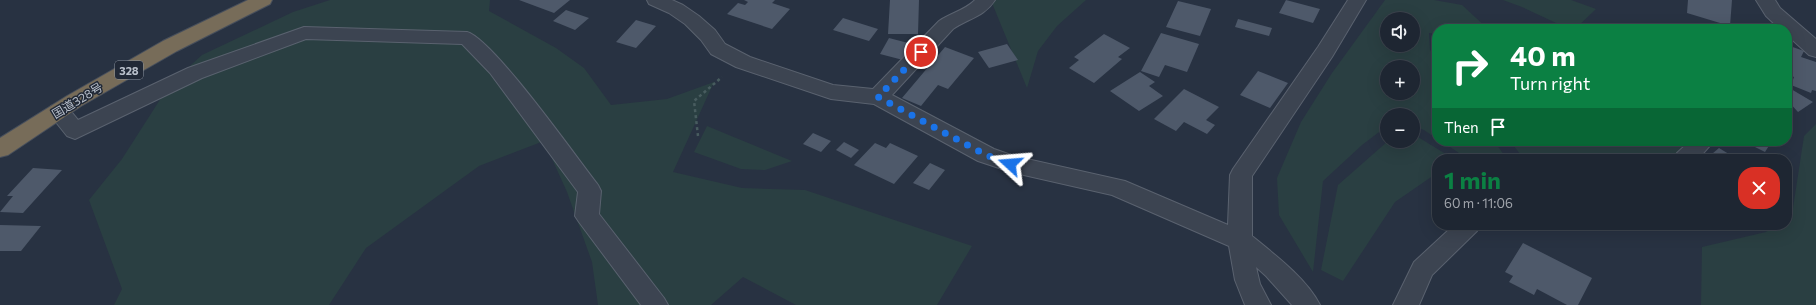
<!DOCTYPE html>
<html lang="en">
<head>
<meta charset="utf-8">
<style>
  body { margin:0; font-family:Commissioner,"Noto Sans JP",sans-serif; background:#2b323e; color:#f1f3f6; height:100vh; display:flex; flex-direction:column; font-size:15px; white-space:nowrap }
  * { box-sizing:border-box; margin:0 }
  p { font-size:13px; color:#a1a5ac }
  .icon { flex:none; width:22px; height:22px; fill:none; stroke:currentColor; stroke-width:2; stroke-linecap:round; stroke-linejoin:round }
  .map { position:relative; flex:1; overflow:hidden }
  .panel { position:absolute; left:1432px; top:154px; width:360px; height:76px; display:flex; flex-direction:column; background:#1e2632; border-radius:16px; box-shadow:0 4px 16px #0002,0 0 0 1px #3c434d }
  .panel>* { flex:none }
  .banner { position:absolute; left:1432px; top:24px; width:360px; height:122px; border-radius:16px; box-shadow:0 4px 16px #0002,0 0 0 1px #3c434d; background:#0b8043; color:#fff; overflow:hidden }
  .controls { position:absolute; left:1380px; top:12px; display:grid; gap:8px }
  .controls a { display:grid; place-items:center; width:40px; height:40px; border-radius:50%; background:#1e2632; box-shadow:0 4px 16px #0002,0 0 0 1px #3c434d; font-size:20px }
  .pin { position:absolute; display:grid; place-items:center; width:34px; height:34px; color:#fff; margin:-17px; border:2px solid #fff; border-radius:50%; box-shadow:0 1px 4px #0007 }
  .me { position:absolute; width:44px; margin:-22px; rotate:289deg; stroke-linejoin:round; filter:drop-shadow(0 0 3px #0008) }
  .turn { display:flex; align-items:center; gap:14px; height:84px; padding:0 12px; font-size:18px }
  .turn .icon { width:52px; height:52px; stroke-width:2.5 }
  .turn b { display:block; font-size:28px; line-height:34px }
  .then { display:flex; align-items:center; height:38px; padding:0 12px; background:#0003; gap:8px; font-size:15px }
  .round { display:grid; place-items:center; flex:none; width:42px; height:42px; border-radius:16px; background:#2b323e }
  .headline { display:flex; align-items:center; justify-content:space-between; height:68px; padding:0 12px }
  h1 { font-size:24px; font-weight:700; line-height:30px; color:#0b8043 }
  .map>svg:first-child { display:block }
</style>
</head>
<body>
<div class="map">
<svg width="1816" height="305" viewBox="0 0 1816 305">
  <rect width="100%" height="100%" fill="#283242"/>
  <path fill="#2a3f42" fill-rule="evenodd" d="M330,0H490L489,11L556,48L584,68L611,105L667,99L714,82L673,172L742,188L805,190L972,246L937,305H796L743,277L711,305H598L592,262L567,192L544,141L479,166L366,248L329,305H114L122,289L89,200L122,159L170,84L202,55L293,12Z
    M994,0H1086L1057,26L1038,51L1027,88L992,3Z
    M1385,0H1434L1462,5L1488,29H1437V33H1429L1430,50L1437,58V139L1424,130L1413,126V115H1387V126L1362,145L1323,181L1313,272L1279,215L1277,178L1301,122L1332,73ZM1387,19H1413V45H1387ZM1387,67H1413V93H1387Z
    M1503,0H1571L1596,9L1575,29H1569L1522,7Z
    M1816,124V305H1701L1702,247L1766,232L1774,225H1787V213L1793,208L1804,136Z
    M707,126L792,161L765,170L741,169L694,152Z
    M1413,134L1454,159H1437V173L1395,202L1343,281L1321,270L1338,185L1388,141H1413Z
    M1441,141H1494L1507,159L1465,157Z
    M1510,141H1694L1679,159H1524Z"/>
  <path fill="#4e596a" d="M519,0H570L554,13Z
    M744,0H775L772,3L790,9L772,29L727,14L738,3L745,5L748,2Z
    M890,0H919L918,34H888Z
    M1286,0L1320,9L1313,23L1279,13Z
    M1688,0H1732L1730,26L1687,13Z
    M1178,1L1211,9L1200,36L1166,27Z
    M566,10L589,18L575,30L553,21Z
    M843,18L878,29L869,41L833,30Z
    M1238,19L1272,28L1269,36L1235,27Z
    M636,20L656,26L636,48L616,42Z
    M1161,33L1199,44L1187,72L1165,65L1159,77L1141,71Z
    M1104,34L1130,48L1118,57L1122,59L1094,83L1069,68L1079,60L1074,57Z
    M889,38L912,44L903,60L880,54Z
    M1007,44L1018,60L989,68L978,52Z
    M1787,45L1804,51L1801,57L1816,62V91L1812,90L1811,93L1791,85L1794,77L1787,74Z
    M945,47L974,58L948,89L938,85L921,106L902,98Z
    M1258,71L1288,83L1270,108L1240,95Z
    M1140,72L1155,82L1149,86L1163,96L1139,111L1110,91Z
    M1184,89L1219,107L1206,120L1215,125L1207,134L1184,122L1176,131L1154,119Z
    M1791,89L1813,102L1798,112L1787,100V91Z
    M813,133L831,141L821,152L803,144Z
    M1743,141H1772L1765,152Z
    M844,142L859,150L851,158L836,150Z
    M875,143L886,148L890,143L918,156L894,184L854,165Z
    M1719,148L1737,159H1706Z
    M930,163L945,170L929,190L913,183Z
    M33,168L62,170L23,213L0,212L13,196H7Z
    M0,225L41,226L21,251H0Z
    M1523,243L1592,278L1578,305H1567L1537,289L1534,295L1509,282L1513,276L1505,272Z"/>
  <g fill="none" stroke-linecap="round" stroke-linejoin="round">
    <defs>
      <path id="minor" d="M647,0H672L683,5L699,16L715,30L725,44L750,57L833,85L873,89L939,21C951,13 965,10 975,0H995C984,17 969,18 953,29L892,95L994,149L1014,156L1125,181L1228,225L1230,175L1233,169L1318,47L1348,0H1366L1332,57L1252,176V236C1274,254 1307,279 1320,305H1292L1266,276L1256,267L1260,284L1271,305H1245L1235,280L1229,246L1112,195L1011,172L978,161L874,104L831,99L736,67L711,54L701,40L685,24L669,13L649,4Z
        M1756,0H1775L1780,8L1816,39V57L1809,55L1787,35V29H1780L1766,16Z
        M304,27L467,32C493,39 576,157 598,185L601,191L599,214L664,298L668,305H641L579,222L575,216L578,192L490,73L462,44L306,39L202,78L75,139L67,136L47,111L51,106C65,102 70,110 78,120L188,68Z
        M1690,141H1714L1698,159H1674L1677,153Z
        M1454,225H1481L1477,231L1432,275L1419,305H1393L1414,262Z"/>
      <path id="highway" d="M248,0H272L270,4L177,51L81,106L8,155L0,157V138L67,96L163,41Z"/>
    </defs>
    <use href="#minor" stroke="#5a626f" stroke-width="2"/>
    <use href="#highway" stroke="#474f5c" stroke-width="2"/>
    <path stroke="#485c5f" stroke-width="2.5" stroke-dasharray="3 3" stroke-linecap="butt" d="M698,136L694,101L722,77"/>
    <use href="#minor" fill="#3c4451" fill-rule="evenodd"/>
    <use href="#highway" fill="#776c59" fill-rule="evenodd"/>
  </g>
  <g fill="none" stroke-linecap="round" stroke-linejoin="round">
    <path stroke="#1a73e8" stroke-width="7" stroke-dasharray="0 12.6" d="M921,52L878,97L986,155L1010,164"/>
  </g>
  <g text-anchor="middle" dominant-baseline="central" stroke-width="3" stroke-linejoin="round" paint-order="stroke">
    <rect fill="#212937" stroke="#8b939f" stroke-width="1" x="115" y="61" width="28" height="18" rx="3"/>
    <g font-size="11" font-weight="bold" fill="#b9c0cb">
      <text x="129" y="70">328</text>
    </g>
    <g font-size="12" fill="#b9c0cb" stroke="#212937">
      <text transform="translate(77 100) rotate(-31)">国道328号</text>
    </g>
  </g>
</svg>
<div class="controls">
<a><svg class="icon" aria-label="sound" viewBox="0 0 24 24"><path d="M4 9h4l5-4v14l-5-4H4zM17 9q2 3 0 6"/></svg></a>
<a>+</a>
<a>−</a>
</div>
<div class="pin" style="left:921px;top:52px;background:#d93025"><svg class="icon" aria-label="arrive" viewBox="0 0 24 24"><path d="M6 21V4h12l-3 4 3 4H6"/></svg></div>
<svg class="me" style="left:1010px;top:164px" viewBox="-20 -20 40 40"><path d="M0-17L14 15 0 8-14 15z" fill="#1a73e8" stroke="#fff" stroke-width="4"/></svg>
<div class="banner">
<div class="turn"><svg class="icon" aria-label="right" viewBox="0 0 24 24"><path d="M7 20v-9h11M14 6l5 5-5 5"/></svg><div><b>40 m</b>Turn right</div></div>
<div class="then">Then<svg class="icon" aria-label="arrive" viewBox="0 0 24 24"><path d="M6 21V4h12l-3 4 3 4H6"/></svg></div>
</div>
<section class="panel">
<div class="headline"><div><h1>1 min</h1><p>60 m · 11:06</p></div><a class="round" style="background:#d93025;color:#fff"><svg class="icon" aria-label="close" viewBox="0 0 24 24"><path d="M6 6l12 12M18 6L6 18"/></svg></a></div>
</section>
</div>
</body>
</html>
